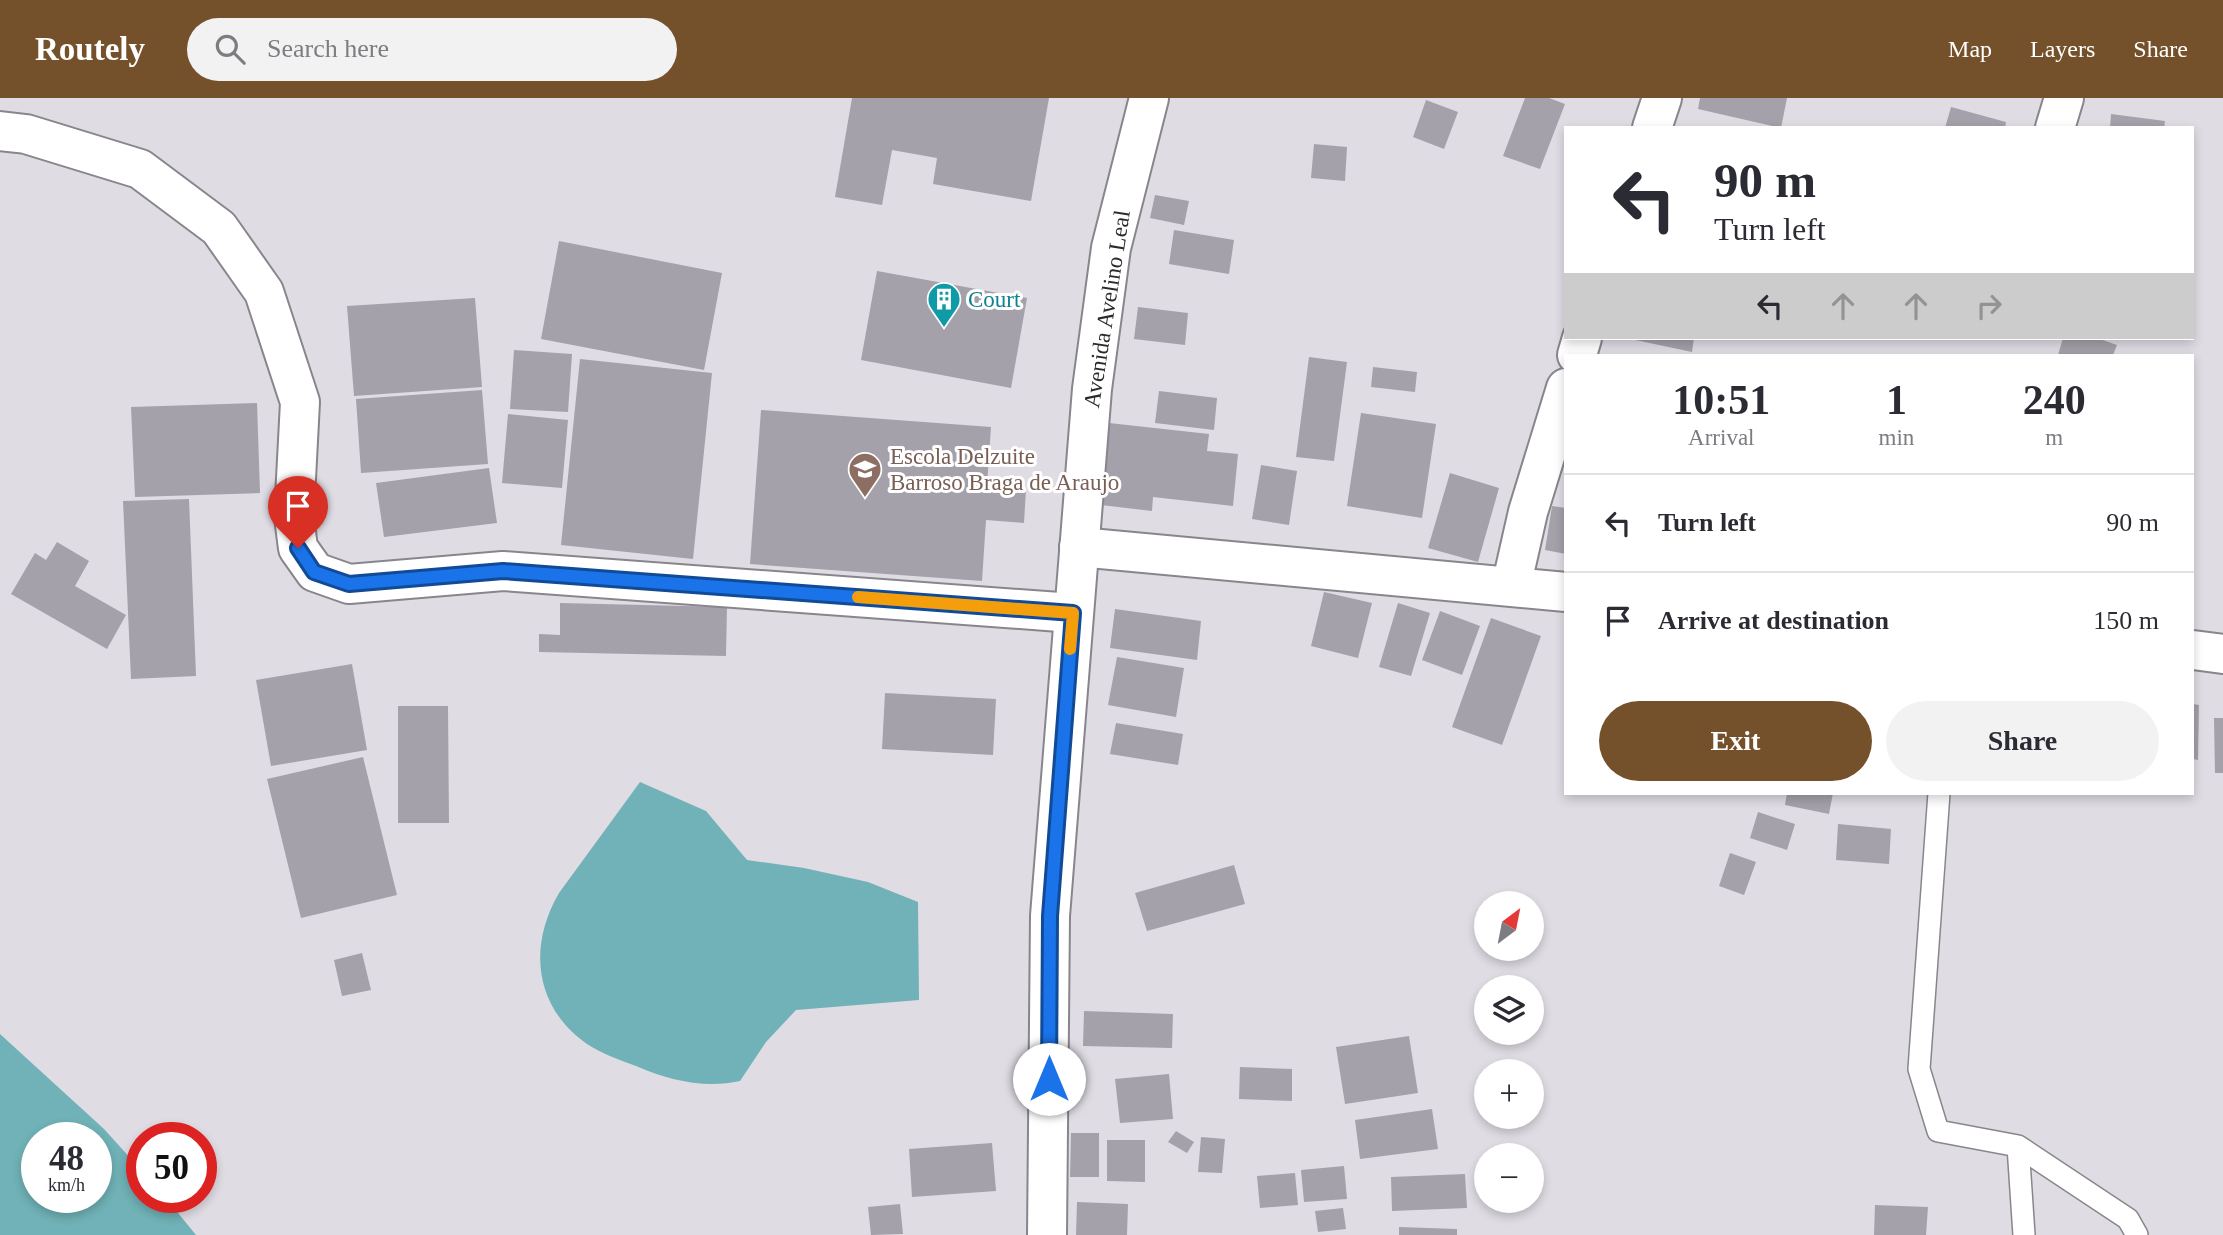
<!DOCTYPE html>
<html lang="en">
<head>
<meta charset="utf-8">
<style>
  body { margin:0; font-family:Georgia,serif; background:#f2f2f3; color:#2b2b33; height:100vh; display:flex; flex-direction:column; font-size:26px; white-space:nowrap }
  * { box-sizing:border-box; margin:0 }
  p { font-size:23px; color:#7c7c81 }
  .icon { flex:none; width:38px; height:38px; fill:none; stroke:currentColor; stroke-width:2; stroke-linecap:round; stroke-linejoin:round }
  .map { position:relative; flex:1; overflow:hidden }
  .panel { position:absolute; left:1564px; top:256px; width:630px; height:441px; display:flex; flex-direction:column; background:#fff; border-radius:0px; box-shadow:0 4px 10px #0003 }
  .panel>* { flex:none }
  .hud { position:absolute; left:1564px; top:28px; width:630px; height:214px; border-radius:0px; box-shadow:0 4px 10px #0003; background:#fff; color:#2b2b33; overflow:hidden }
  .needle { width:46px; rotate:32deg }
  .fabs { position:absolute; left:1474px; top:793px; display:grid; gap:14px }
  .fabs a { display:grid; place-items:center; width:70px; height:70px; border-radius:50%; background:#fff; box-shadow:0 4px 10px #0003; font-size:35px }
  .speed { position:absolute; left:21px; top:1024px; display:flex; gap:14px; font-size:35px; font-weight:700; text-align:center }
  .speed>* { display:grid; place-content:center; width:91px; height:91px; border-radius:50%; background:#fff; box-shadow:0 4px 10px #0003; line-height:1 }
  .speed small { font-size:18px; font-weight:400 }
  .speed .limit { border:10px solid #d22; background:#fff; color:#111 }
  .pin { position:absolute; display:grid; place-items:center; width:60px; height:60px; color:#fff; margin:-72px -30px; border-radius:50% 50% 50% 0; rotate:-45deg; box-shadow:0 0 7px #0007 }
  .pin .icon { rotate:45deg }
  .me { position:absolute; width:77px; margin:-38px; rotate:0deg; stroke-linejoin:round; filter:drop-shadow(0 0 5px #0008) }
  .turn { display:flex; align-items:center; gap:24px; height:147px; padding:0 35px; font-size:32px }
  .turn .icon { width:91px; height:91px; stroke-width:2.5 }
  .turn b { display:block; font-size:49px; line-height:60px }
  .lanes { display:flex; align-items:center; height:66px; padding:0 35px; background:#0003; justify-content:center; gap:35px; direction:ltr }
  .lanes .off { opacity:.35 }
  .eta { display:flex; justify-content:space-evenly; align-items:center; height:119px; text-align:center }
  .eta b { font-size:42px; font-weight:700; line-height:49px }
  .action { display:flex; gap:14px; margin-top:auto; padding:14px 35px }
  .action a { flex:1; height:80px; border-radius:42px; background:#74512a; color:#fff; font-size:28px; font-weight:700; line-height:80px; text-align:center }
  .action a+a { background:#f2f2f3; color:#2b2b33 }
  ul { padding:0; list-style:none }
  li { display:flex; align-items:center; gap:21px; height:98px; padding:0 35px; border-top:2px solid #e1e1e2 }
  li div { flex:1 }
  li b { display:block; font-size:26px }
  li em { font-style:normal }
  header { display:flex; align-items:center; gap:42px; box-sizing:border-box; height:98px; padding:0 35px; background:#74512a; color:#fff }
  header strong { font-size:33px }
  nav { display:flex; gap:38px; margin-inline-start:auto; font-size:24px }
  .search { width:490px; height:63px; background:#f2f2f3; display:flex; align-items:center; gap:18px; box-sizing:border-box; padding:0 24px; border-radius:38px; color:#7c7c81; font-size:26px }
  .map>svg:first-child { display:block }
</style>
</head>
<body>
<header>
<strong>Routely</strong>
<div class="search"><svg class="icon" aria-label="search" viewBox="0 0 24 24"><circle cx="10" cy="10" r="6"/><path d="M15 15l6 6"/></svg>Search here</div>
<nav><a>Map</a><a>Layers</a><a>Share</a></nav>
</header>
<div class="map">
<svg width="2223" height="1137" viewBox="0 0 2223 1137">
  <rect width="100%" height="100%" fill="#e0dce4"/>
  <path fill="#70b2b7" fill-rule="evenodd" d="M640,684L706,713L747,762L804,770L868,784L918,804L919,902L796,912L766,944L740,983C705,991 668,982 636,968C620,962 602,956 587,946C534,909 528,848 559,795Z
    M0,936L104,1031L142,1073V1099H165L196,1137H0ZM37,1040H96V1099H37Z"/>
  <path fill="#a4a1aa" d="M852,0H1049L1031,103L933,86L937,60L892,52L882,107L835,99Z
    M1525,0H1549L1565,6L1540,71L1503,58Z
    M1700,0H1787L1781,30L1698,11Z
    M1426,2L1458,14L1444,51L1413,39Z
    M1951,9L2006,24L2005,30H1945Z
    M2111,16L2165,23L2164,30H2110Z
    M1314,46L1347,49L1345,83L1311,80Z
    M1155,97L1189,103L1184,127L1150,120Z
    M1174,132L1234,142L1229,176L1169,166Z
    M559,143L722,175L704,272L541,241Z
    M877,173L1027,200L1011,290L861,262Z
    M475,200L482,289L354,298L347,208Z
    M1138,209L1188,215L1185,247L1134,241Z
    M1626,240H1694L1692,254Z
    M2063,240H2097L2117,247L2113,257H2058Z
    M514,252L572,256L568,314L510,311Z
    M1309,259L1347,264L1334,363L1296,359Z
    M580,261L712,275L693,461L561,447Z
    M1373,269L1417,274L1415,294L1371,289Z
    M482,292L488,366L361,375L356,301Z
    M1159,293L1217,300L1214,332L1155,325Z
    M257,305L260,395L135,399L131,309Z
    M761,312L991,329L987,388L1026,391L1024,425L986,422L982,483L750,466Z
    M1361,315L1436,326L1422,420L1347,408Z
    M508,316L568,322L562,390L502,385Z
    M1109,325L1209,336L1207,353L1238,356L1233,408L1153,399L1152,413L1101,407Z
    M1261,367L1297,373L1289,427L1252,421Z
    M489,370L497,425L384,439L376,385Z
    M1450,375L1499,390L1478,464L1428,450Z
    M189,401L196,578L131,581L123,403Z
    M1552,408L1566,410V456L1545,452Z
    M57,444L89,463L75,488L126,517L107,551L11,496L35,455L46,462Z
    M1324,494L1372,505L1358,560L1311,548Z
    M560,505L727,509L726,558L539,554V536L560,537Z
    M1398,505L1430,515L1411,578L1379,569Z
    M1115,511L1201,523L1197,562L1110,550Z
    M1440,513L1480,528L1462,577L1422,562Z
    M1491,520L1541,538L1502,647L1452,629Z
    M1117,559L1184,570L1176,619L1108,607Z
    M352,566L367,652L271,668L256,582Z
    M885,595L996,601L993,657L882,651Z
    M2193,606L2199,607L2198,662L2193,661Z
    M398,608H448L449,725H398Z
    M2214,620H2223V675H2215Z
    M1116,625L1183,636L1178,667L1110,656Z
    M363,659L397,797L301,820L267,681Z
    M1787,695H1833L1829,716L1785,707Z
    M1758,714L1795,726L1787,752L1750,740Z
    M1838,726L1891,731L1889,766L1836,762Z
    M1730,755L1756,764L1744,797L1719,788Z
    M1234,767L1245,806L1147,833L1135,795Z
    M362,855L371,892L342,898L334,862Z
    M1084,913L1173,916L1172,950L1083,948Z
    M1409,938L1418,995L1345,1006L1336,949Z
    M1240,969L1292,971V1003L1239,1001Z
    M1169,976L1173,1021L1120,1025L1115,981Z
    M1432,1011L1438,1051L1360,1061L1355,1022Z
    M1176,1033L1194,1044L1187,1055L1168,1044Z
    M1071,1035H1099V1079H1070Z
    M1201,1039L1225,1041L1222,1075L1198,1074Z
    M1107,1042H1145V1084L1107,1083Z
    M992,1045L996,1093L912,1099L909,1051Z
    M1344,1068L1347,1101L1304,1104L1301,1072Z
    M1295,1075L1298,1107L1260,1110L1257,1078Z
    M1465,1076L1467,1110L1392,1113L1391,1079Z
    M1077,1104L1128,1106L1127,1137H1076Z
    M900,1106L903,1136L871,1137L868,1109Z
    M1875,1107L1928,1109L1926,1137H1874Z
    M1343,1110L1346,1131L1318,1134L1315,1113Z
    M1399,1129L1457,1131V1137H1399Z"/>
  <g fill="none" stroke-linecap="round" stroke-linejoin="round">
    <defs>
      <path id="lane" d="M1939,695L1919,971L1938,1033L2018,1048L2128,1121L2137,1137
        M2018,1048L2024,1137"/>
      <path id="street" d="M1652,30L1662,0
        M2055,30L2064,0
        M0,33L26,36L140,71L219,130L264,194L300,304L294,419L298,450L315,474L349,486L503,473L1073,515
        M1577,257L1582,240
        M1079,449L1566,494
        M1511,489L1528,414L1566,290
        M2193,552L2223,556"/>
      <path id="secondary" d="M1047,1137L1050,818L1092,291L1111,150L1149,0"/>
    </defs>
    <use href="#lane" stroke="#89858d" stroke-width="24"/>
    <use href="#street" stroke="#89858d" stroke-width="42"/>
    <use href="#secondary" stroke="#89858d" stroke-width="42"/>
    <use href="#lane" stroke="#fff" stroke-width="21"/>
    <use href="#street" stroke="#fff" stroke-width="38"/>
    <use href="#secondary" stroke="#fff" stroke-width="38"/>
  </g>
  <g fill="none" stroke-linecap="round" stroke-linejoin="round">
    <defs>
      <path id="route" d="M298,450L314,474L349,486L503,473L1073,515L1050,818L1049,981"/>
    </defs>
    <use href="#route" stroke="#114b97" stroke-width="18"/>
    <use href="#route" stroke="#1a73e8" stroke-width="12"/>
    <path stroke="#f59e0b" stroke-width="12" d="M858,499L1073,515L1070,551"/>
  </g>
  <defs>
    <symbol id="building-pin" viewBox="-11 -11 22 30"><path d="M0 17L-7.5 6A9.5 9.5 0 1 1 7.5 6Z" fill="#0f9aa8" stroke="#fff"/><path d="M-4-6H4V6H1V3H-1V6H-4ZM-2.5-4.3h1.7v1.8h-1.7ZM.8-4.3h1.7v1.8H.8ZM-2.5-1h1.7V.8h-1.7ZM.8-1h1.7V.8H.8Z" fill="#fff"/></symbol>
    <symbol id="school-pin" viewBox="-11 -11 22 30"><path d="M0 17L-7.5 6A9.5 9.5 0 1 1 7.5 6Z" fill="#8d6e63" stroke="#fff"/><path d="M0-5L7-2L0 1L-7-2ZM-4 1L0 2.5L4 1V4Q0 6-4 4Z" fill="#fff"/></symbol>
  </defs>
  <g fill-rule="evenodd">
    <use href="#building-pin" x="925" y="182" width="38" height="52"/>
    <use href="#school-pin" x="846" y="352" width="38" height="52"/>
  </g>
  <g text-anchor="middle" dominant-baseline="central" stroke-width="6" stroke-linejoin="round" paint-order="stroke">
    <g font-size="23" fill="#0d838f" stroke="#fff" text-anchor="start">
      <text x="968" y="201">Court</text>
    </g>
    <g font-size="23" fill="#2c2a2d" stroke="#fff">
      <text transform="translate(1107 211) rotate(-81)">Avenida Avelino Leal</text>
    </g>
    <g font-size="23" fill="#785e54" stroke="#fff" text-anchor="start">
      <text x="890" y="358">Escola Delzuite<tspan x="890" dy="26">Barroso Braga de Araujo</tspan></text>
    </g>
  </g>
</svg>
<div class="fabs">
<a><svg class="needle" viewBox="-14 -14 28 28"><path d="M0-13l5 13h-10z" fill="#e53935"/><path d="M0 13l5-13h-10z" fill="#7c7c81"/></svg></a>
<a><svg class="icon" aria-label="layers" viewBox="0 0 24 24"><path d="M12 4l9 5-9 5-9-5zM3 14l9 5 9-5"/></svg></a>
<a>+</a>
<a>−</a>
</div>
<div class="speed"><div>48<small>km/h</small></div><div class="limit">50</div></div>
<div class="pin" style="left:298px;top:450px;background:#d93025"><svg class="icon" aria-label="arrive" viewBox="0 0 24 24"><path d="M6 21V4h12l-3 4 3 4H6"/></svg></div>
<svg class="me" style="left:1049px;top:981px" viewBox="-20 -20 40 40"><circle r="19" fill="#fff"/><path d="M0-13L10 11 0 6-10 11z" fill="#1a73e8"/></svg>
<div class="hud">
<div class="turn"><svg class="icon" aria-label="left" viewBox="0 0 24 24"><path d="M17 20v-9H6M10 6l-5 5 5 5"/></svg><div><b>90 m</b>Turn left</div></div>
<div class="lanes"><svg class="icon" aria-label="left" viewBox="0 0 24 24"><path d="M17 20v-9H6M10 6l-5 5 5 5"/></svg><svg class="icon off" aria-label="ahead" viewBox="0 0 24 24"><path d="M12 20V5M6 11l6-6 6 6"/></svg><svg class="icon off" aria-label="ahead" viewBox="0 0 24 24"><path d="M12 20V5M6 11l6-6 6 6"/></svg><svg class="icon off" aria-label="right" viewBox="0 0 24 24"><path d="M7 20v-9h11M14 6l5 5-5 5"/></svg></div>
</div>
<section class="panel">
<div class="eta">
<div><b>10:51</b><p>Arrival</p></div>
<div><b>1</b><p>min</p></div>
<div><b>240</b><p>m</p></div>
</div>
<ul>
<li><svg class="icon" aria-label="left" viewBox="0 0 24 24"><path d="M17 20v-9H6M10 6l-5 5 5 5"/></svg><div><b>Turn left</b></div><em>90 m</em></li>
<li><svg class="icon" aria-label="arrive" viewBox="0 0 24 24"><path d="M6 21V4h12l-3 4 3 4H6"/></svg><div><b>Arrive at destination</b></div><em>150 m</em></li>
</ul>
<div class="action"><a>Exit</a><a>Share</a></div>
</section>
</div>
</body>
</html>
